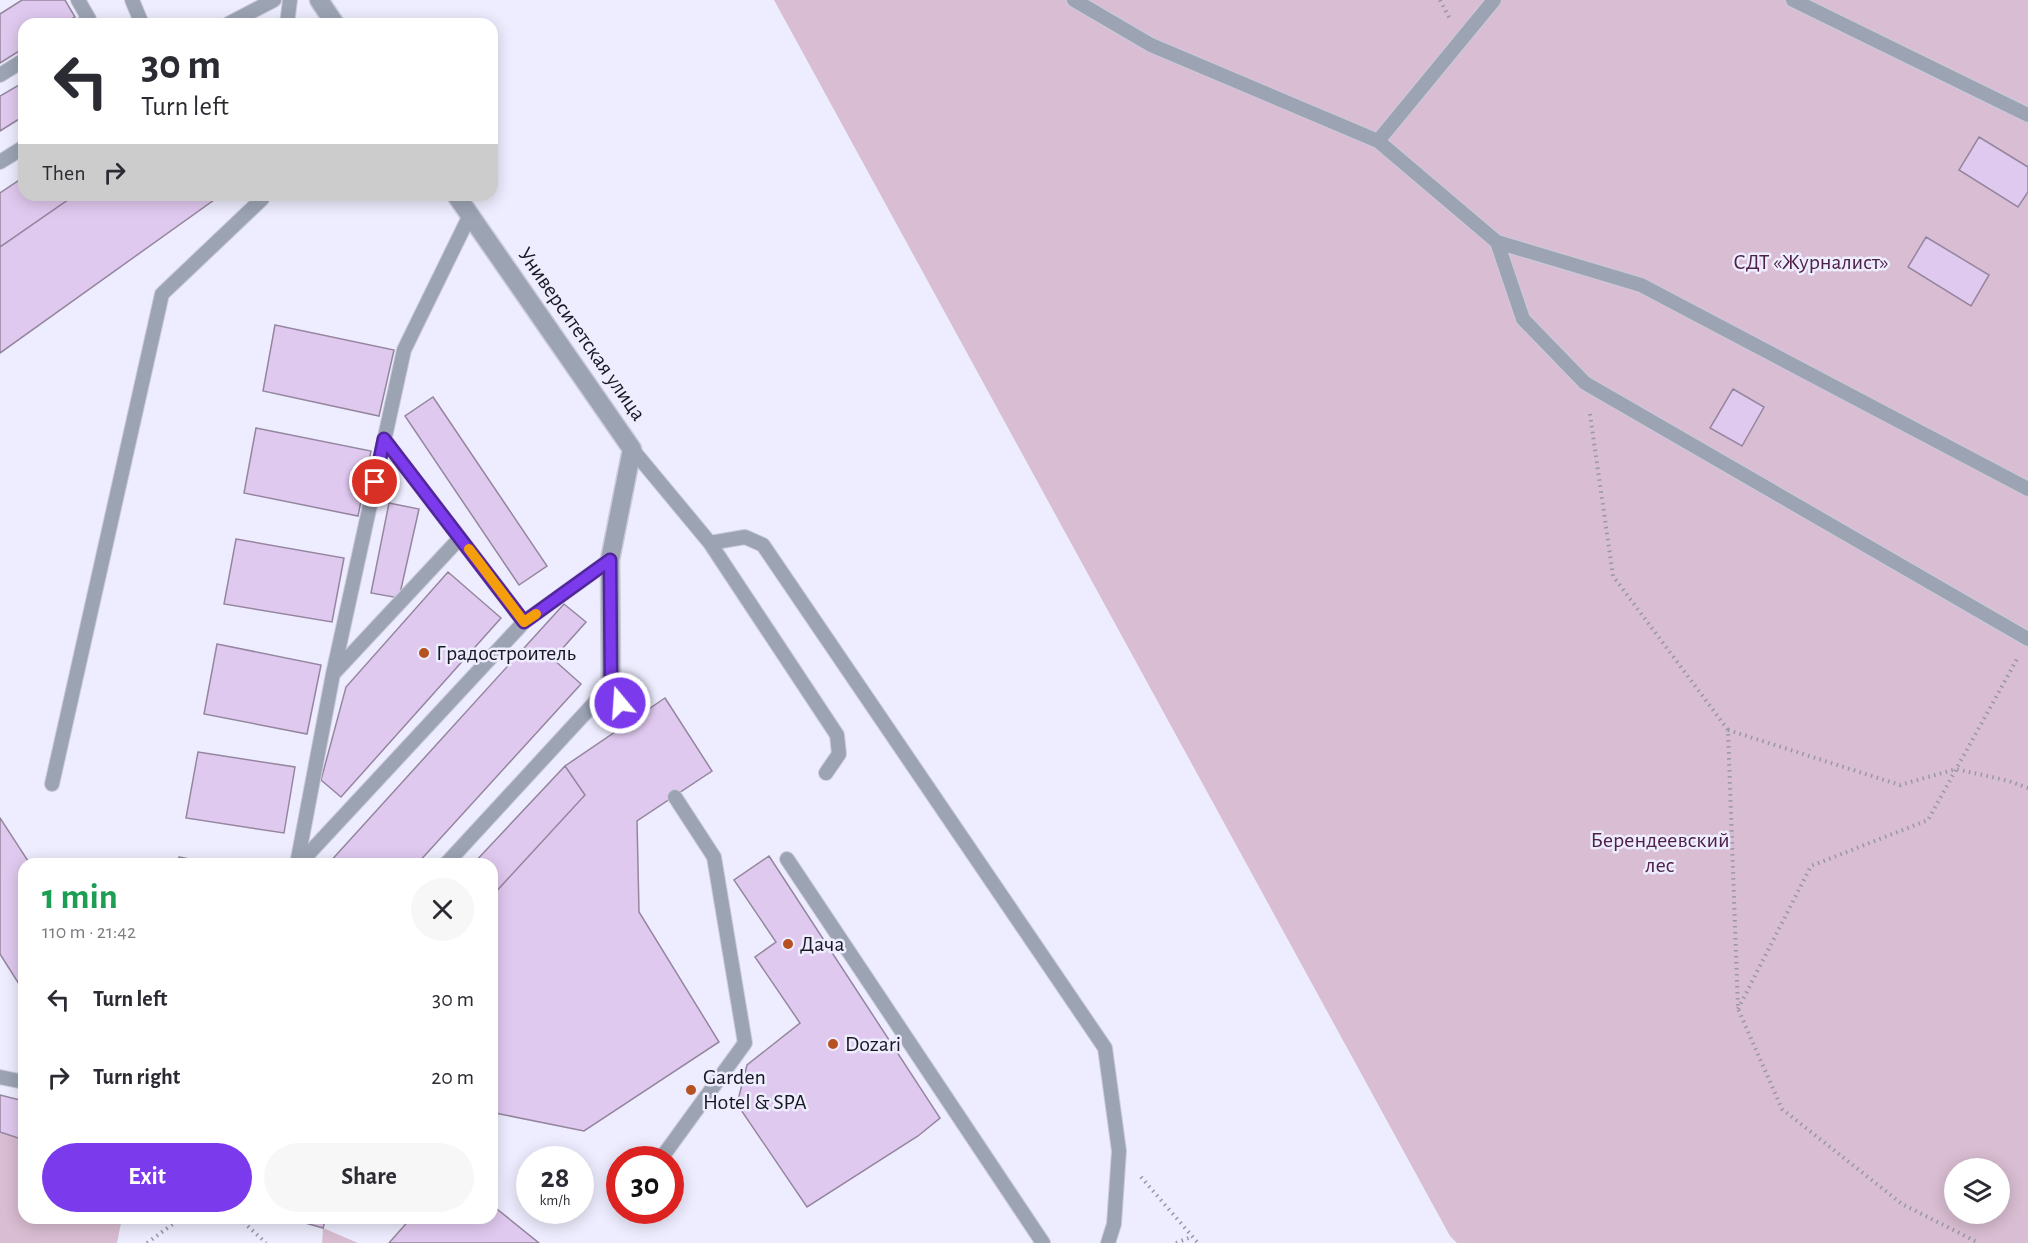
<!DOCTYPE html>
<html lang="en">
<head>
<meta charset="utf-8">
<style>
  body { margin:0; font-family:"Alegreya Sans",sans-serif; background:#f7f7f7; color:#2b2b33; height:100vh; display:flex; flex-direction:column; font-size:22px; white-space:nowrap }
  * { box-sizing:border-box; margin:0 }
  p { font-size:20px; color:#7c7c81 }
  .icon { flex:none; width:33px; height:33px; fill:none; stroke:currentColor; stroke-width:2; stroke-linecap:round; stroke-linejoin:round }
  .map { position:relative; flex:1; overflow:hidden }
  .drawer { position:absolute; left:18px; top:858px; width:480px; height:366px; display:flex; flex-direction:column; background:#fff; border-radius:18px; box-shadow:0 3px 15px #0003 }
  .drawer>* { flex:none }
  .top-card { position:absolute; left:18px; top:18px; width:480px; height:183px; border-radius:18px; box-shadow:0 3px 15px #0003; background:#fff; color:#2b2b33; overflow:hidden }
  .fabs { position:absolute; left:1944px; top:1158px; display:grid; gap:12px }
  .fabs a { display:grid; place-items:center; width:66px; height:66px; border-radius:50%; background:#fff; box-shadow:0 3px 15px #0003; font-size:30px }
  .speed { position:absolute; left:516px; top:1146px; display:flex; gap:12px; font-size:30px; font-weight:700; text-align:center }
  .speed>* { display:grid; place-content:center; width:78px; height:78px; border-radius:50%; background:#fff; box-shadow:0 3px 15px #0003; line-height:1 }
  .speed small { font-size:15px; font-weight:400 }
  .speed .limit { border:9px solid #d22; background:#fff; color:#111 }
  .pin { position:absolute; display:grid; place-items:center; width:51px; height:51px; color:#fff; margin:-26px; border:3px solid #fff; border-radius:50%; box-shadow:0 2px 6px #0007 }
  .me { position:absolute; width:66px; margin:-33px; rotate:342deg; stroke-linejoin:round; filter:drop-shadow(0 0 4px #0008) }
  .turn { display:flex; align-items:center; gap:21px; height:126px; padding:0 24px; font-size:27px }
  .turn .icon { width:78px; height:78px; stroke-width:2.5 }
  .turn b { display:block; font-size:42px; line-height:51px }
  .then { display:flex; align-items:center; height:57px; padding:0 24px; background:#0003; gap:12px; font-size:22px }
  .round { display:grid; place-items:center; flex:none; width:63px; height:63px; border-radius:32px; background:#f7f7f7 }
  .head { display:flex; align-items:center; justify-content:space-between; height:102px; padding:0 24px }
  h1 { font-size:36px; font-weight:600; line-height:45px; color:#1e9e55 }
  .primary-button { display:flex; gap:12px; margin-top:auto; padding:12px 24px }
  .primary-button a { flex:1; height:69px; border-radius:36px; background:#7c3aed; color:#fff; font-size:24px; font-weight:600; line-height:69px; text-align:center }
  .primary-button a+a { background:#f7f7f7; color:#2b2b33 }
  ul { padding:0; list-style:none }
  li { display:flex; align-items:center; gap:18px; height:78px; padding:0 24px }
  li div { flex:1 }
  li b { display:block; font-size:22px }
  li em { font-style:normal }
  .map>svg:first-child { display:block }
</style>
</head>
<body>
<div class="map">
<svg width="2028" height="1243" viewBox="0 0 2028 1243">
  <rect width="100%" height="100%" fill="#eeedff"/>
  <path fill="#d9bdd2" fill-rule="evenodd" d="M774,0H2028V1243H1457L1450,1236ZM1954,1168H2000V1214H1954Z
    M0,1132L24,1140V1218H122L117,1243H0Z
    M323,1228L358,1243H322Z"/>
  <path fill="#e0c9ef" stroke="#95869f" stroke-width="1.5" d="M22,0H65L75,17L63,24H24V48L0,63V14Z
    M24,82V116L0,131V96Z
    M1979,137L2028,167V192L2018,207L1959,170Z
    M24,177V195H75L0,247V193Z
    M75,195H221L0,353V247Z
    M1926,237L1989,275L1971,306L1908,267Z
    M275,325L394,350L379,416L263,391Z
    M1733,389L1764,407L1742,446L1710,428Z
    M433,397L547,566L519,585L405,416Z
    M256,428L371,451L358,516L244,493Z
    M389,503L419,509L399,598L371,593Z
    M236,539L344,558L332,622L224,604Z
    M448,572L501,618L341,797L321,780L346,687Z
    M564,604L586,622L553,659L581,684L417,864H328Z
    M217,644L321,665L307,734L204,714Z
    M665,698L712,771L637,821L639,912L719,1042L584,1131L495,1113L492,1109V896L585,795L565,766Z
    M198,752L295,767L284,833L186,818Z
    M565,766L585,795L492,896V864H473Z
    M0,818L30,864H24V992L0,954Z
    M769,856L940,1118L918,1136L807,1207L737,1104L747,1065L800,1023L755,957L776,942L734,880Z
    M179,857L216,864H177Z
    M0,1095L24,1101V1140L0,1132Z
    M492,1205L539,1243H389L411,1218H492Z
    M288,1218H326L323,1228Z"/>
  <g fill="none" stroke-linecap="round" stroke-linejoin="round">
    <defs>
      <path id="lane" d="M78,0L89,19L82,24
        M132,0L142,24
        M1074,0L1151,45L1378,141L1497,242L1641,285L2028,489
        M1793,0L2028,115
        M228,24L274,0
        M287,24L290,0
        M0,75L24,60
        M1378,141L1494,0
        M0,162L24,147
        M1497,242L1523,319L1585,383L2028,639
        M632,449L710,543L837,735L839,754L826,773
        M710,543L745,537L763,545L1105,1048L1119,1151L1114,1224L1108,1243
        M524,622L610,560
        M333,674L460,538
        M52,784L162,294L262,199V195
        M787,859L1043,1243
        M297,864L333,674L404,350L470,215
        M299,864L524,622L384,439
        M446,864L611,685
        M0,1077L24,1082
        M660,1160L745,1043L714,857L675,797"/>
      <path id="street" d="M319,0L335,24
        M456,195L632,449L610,560L611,685L629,722"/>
    </defs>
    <use href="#lane" stroke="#cccbdc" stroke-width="16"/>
    <use href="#street" stroke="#cccbdc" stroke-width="21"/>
    <path stroke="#9897a6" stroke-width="4" stroke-dasharray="1.5 4.5" stroke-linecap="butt" d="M1440,0L1450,19
      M1590,414L1613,576L1728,730L1738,1009L1782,1109L1902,1204L1979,1243
      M1728,730L1900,785L1956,769L2009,781L2028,788
      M1738,1009L1811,866L1928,820L2017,659
      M1141,1177L1198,1243
      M239,1218L266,1243
      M147,1243L181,1218
      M1176,1243L1191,1237"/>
    <use href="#lane" stroke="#9ca4b4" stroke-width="14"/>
    <use href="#street" stroke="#9ca4b4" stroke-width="18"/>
  </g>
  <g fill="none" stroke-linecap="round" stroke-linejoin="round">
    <defs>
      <path id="route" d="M375,482L384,439L524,622L610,560L611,685L620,703"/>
    </defs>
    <use href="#route" stroke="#51269a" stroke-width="15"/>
    <use href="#route" stroke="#7c3aed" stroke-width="10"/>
    <path stroke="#f59e0b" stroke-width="10" d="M469,549L524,622L536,614"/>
  </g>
  <g fill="#b65122" stroke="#eeedff" stroke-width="2">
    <circle cx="424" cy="653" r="6"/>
    <circle cx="788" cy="944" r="6"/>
    <circle cx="833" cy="1044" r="6"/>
    <circle cx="691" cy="1090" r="6"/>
  </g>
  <g text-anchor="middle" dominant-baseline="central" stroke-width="5" stroke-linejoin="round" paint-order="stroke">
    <g font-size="22" fill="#4f2147" stroke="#eeedff">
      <text x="1811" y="262">СДТ «Журналист»</text>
      <text x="1660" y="840">Берендеевский<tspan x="1660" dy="25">лес</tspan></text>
    </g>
    <g font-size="22" fill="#191822" stroke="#eeedff">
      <text transform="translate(582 334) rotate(55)">Университетская улица</text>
    </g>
    <g font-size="22" fill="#191822" stroke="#eeedff" text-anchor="start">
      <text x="436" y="653">Градостроитель</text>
      <text x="800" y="944">Дача</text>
      <text x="845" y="1044">Dozari</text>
      <text x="703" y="1077">Garden<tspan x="703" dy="25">Hotel &amp; SPA</tspan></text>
    </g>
  </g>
</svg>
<div class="fabs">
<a><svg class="icon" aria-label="layers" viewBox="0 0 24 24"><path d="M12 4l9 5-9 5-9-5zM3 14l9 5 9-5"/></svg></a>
</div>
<div class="speed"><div>28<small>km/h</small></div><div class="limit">30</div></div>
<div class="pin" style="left:375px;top:482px;background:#d93025"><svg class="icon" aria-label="arrive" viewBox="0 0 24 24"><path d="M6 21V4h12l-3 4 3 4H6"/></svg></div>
<svg class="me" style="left:620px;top:703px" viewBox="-20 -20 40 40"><circle r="17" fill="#7c3aed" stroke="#fff" stroke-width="3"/><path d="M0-11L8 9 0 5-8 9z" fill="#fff"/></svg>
<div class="top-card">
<div class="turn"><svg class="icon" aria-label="left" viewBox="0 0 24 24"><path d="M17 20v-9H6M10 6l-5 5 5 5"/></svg><div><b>30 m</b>Turn left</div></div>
<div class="then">Then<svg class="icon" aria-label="right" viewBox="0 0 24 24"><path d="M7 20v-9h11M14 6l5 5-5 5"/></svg></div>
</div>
<section class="drawer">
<div class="head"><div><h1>1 min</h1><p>110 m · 21:42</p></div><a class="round"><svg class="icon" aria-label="close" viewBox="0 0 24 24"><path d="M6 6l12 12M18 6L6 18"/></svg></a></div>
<ul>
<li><svg class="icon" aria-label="left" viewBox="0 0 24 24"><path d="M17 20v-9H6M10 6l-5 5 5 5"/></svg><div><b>Turn left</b></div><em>30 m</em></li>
<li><svg class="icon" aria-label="right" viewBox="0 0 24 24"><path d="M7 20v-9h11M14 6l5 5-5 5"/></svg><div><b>Turn right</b></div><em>20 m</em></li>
</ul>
<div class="primary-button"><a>Exit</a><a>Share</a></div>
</section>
</div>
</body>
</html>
